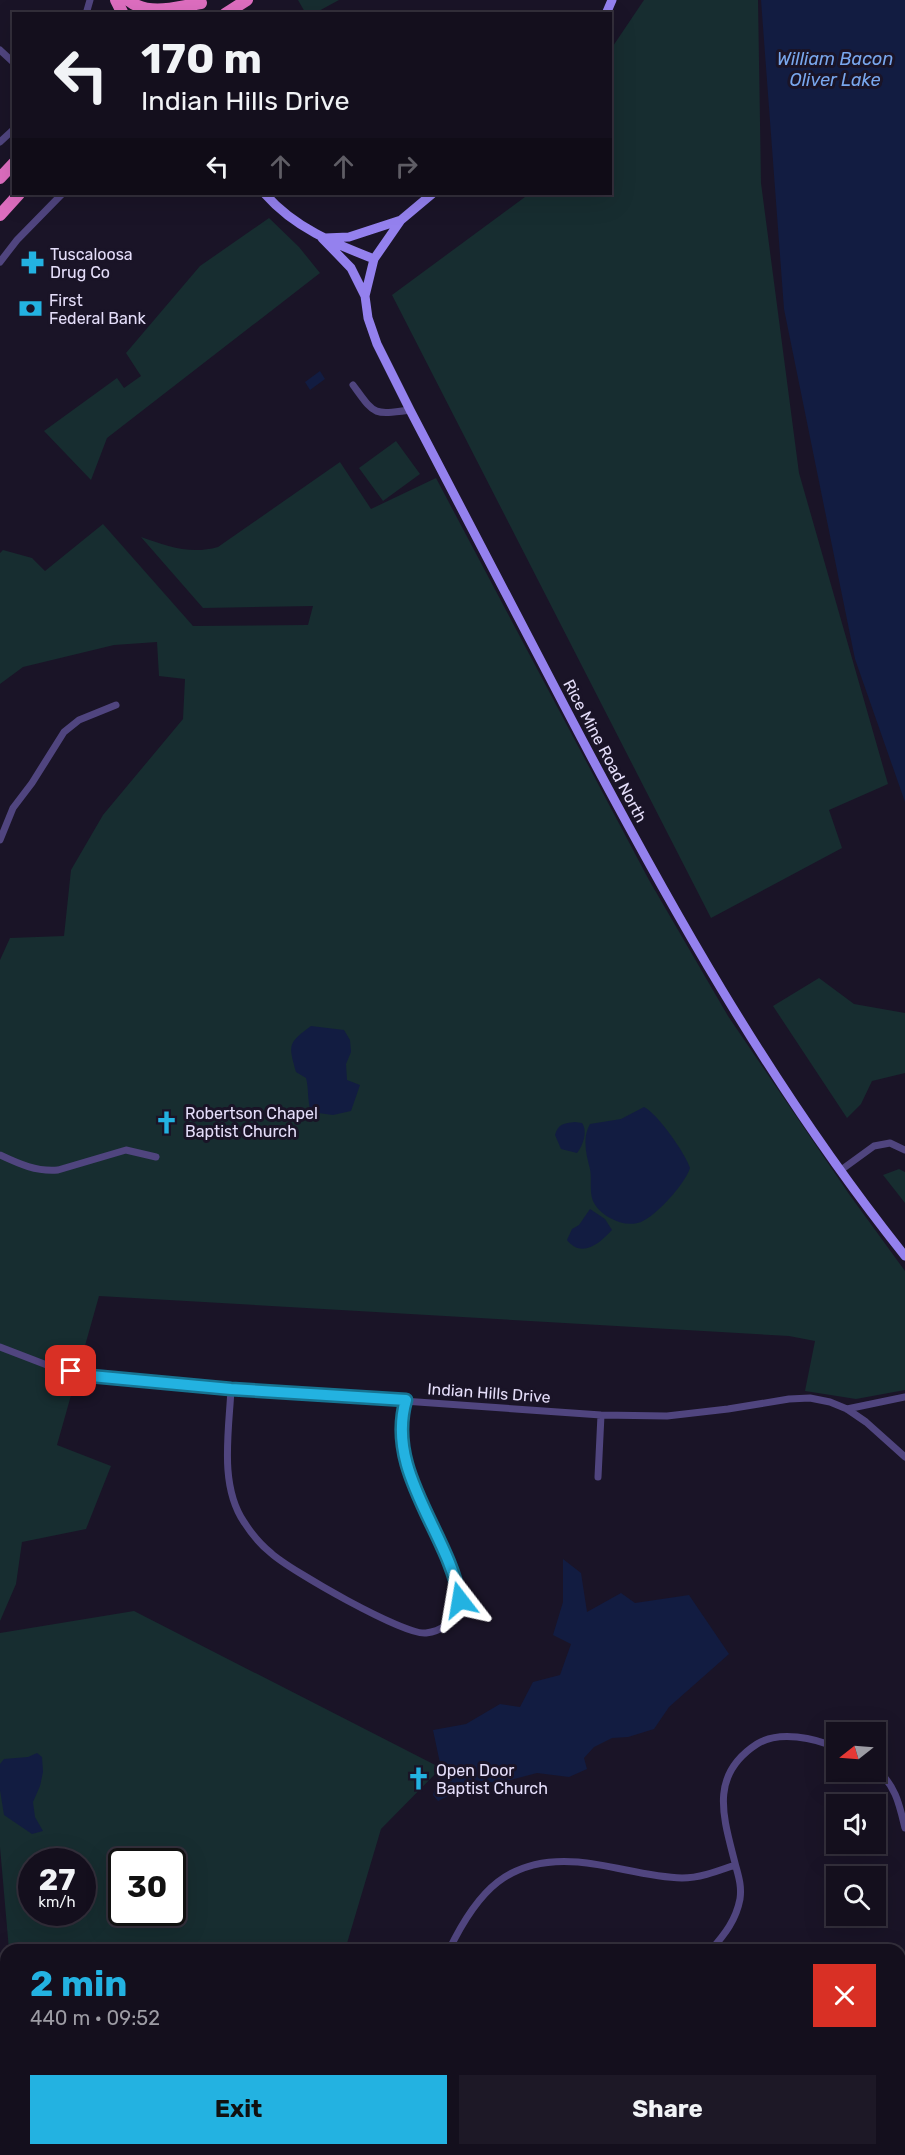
<!DOCTYPE html>
<html lang="en">
<head>
<meta charset="utf-8">
<style>
  body { margin:0; font-family:Rubik,sans-serif; background:#1d1826; color:#f1f3f6; height:100vh; display:flex; flex-direction:column; font-size:22px; white-space:nowrap }
  * { box-sizing:border-box; margin:0 }
  p { font-size:20px; color:#9d9ca4 }
  .icon { flex:none; width:33px; height:33px; fill:none; stroke:currentColor; stroke-width:2; stroke-linecap:round; stroke-linejoin:round }
  .map { position:relative; flex:1; overflow:hidden }
  .side { position:absolute; left:0px; top:1944px; width:906px; height:212px; display:flex; flex-direction:column; background:#140f1d; border-radius:18px 18px 0 0; box-shadow:0 6px 24px #0002,0 0 0 2px #332f3b }
  .side>* { flex:none }
  .top-card { position:absolute; left:12px; top:12px; width:600px; height:183px; border-radius:0px; box-shadow:0 6px 24px #0002,0 0 0 2px #332f3b; background:#140f1d; color:#f1f3f6; overflow:hidden }
  .needle { width:39px; rotate:253deg }
  .buttons { position:absolute; left:826px; top:1722px; display:grid; gap:12px }
  .buttons a { display:grid; place-items:center; width:60px; height:60px; border-radius:0px; background:#140f1d; box-shadow:0 6px 24px #0002,0 0 0 2px #332f3b; font-size:30px }
  .speed { position:absolute; left:18px; top:1848px; display:flex; gap:12px; font-size:30px; font-weight:700; text-align:center }
  .speed>* { display:grid; place-content:center; width:78px; height:78px; border-radius:50%; background:#140f1d; box-shadow:0 6px 24px #0002,0 0 0 2px #332f3b; line-height:1 }
  .speed small { font-size:15px; font-weight:400 }
  .speed .limit { border:3px solid #111; border-radius:9px; background:#fff; color:#111 }
  .pin { position:absolute; display:grid; place-items:center; width:51px; height:51px; color:#fff; margin:-26px; border-radius:12px; box-shadow:0 3px 9px #0006 }
  .me { position:absolute; width:66px; margin:-33px; rotate:346deg; stroke-linejoin:round; filter:drop-shadow(0 0 4px #0008) }
  .turn { display:flex; align-items:center; gap:21px; height:126px; padding:0 30px; font-size:27px }
  .turn .icon { width:78px; height:78px; stroke-width:2.5 }
  .turn b { display:block; font-size:42px; line-height:51px }
  .lanes { display:flex; align-items:center; height:57px; padding:0 30px; background:#0003; justify-content:center; gap:30px; direction:ltr }
  .lanes .off { opacity:.35 }
  .round { display:grid; place-items:center; flex:none; width:63px; height:63px; border-radius:0px; background:#1d1826 }
  .overview { display:flex; align-items:center; justify-content:space-between; height:102px; padding:0 30px }
  h1 { font-size:36px; font-weight:700; line-height:45px; color:#23b2e1 }
  .action { display:flex; gap:12px; margin-top:auto; padding:12px 30px }
  .action a { flex:1; height:69px; border-radius:0px; background:#23b2e1; color:#111; font-size:24px; font-weight:700; line-height:69px; text-align:center }
  .action a+a { background:#1d1826; color:#f1f3f6 }
  .map>svg:first-child { display:block }
</style>
</head>
<body>
<div class="map">
<svg width="905" height="2155" viewBox="0 0 905 2155">
  <rect width="100%" height="100%" fill="#1a1427"/>
  <path fill="#172d30" fill-rule="evenodd" d="M298,0H339L315,13L306,14Z
    M644,0H758L761,183L799,473L888,784L829,810L842,848L711,918L392,295L529,194H610L611,49Z
    M269,218L299,247L320,273L107,438L91,480L44,431L117,378L124,388L141,376L126,353L200,266Z
    M396,441L420,474L383,501L359,468Z
    M340,462L371,509L436,478L649,880L728,1016L849,1194L905,1271V1390L856,1399L805,1391L815,1341L789,1336L99,1296L57,1445L111,1466L86,1529L22,1542L16,1584L0,1621V960L10,938L64,936L71,870L103,815L183,719L185,679L159,676L157,642L114,645L23,667L0,684V553L3,550L32,558L45,571L103,524L193,626L308,625L313,606L203,608L141,537C167,546 190,555 218,547Z
    M819,978L854,1004L905,1013V1073L872,1081L861,1104L847,1118L773,1006Z
    M899,1169L905,1172V1203L883,1175Z
    M134,1611L441,1768L381,1829L345,1950H9L0,1847V1633ZM32,1862H82V1912H32ZM122,1862H172V1912H122Z
    M25,2150H285L283,2155H25Z"/>
  <path fill="#121c41" d="M761,0H905V802L855,659L784,309Z
    M320,371L325,379L310,390L305,382Z
    M311,1026L344,1030L350,1040L351,1052L346,1064L347,1080L360,1085L351,1111L333,1115L311,1112C307,1100 309,1089 306,1078L296,1072C288,1044 288,1043 311,1026Z
    M644,1107C657,1113 686,1154 690,1168C685,1184 656,1216 641,1222C630,1226 619,1223 610,1218C603,1214 596,1208 593,1201C589,1191 592,1179 590,1169C586,1154 582,1138 590,1124L621,1119Z
    M575,1122L582,1123C588,1131 583,1146 577,1153L561,1149L555,1135C558,1124 564,1123 575,1122Z
    M590,1209L605,1219L612,1230C600,1243 582,1259 567,1240L572,1229L579,1225Z
    M563,1559L581,1573L587,1612L621,1593L635,1603L689,1595L729,1654L669,1707L654,1729L628,1737L612,1738L594,1747L584,1758L587,1769L569,1777L537,1773L499,1783L473,1780L464,1788L438,1801L433,1795L441,1768L433,1730L466,1724L500,1704L520,1707L533,1682L560,1675L571,1644L553,1635L563,1602Z
    M37,1753L42,1757L43,1772L40,1786L33,1802L35,1817L43,1831L32,1834L4,1815L0,1790V1764L4,1759L28,1757Z"/>
  <g fill="none" stroke-linecap="round" stroke-linejoin="round">
    <path stroke="#50457f" stroke-width="7" d="M86,14L90,0
      M0,50L14,63
      M0,142L14,129
      M0,262L17,240L62,194
      M353,385C375,415 372,415 410,410
      M0,840L13,808L32,783L64,732L79,720L116,705
      M0,1155C19,1164 37,1172 58,1170L126,1150L156,1157
      M841,1170L874,1146L890,1143L905,1150
      M0,1347L52,1367L91,1376L231,1389L601,1415L667,1416L728,1409L789,1399L810,1398L830,1402L847,1409L866,1422L905,1457
      M231,1389C229,1431 219,1485 244,1522C251,1533 261,1545 271,1553C289,1570 405,1636 426,1633C441,1631 452,1623 458,1610C469,1585 429,1522 418,1497C406,1468 397,1431 406,1400
      M847,1409L905,1397
      M598,1477L601,1415
      M876,1768C896,1787 899,1803 905,1828
      M449,1950C477,1892 508,1856 578,1862C613,1865 647,1877 682,1878C700,1878 718,1871 735,1865
      M711,1950C725,1934 736,1920 740,1899C742,1885 738,1875 735,1863C723,1816 709,1775 757,1744C779,1730 815,1738 837,1748
      M900,1975L905,1960
      M900,2003L905,2005
      M388,2150V2155
      M666,2150H688
      M734,2150L737,2155"/>
    <path stroke="#9481ee" stroke-width="9" d="M606,14L612,0
      M265,194C295,228 333,243 374,259
      M322,238L351,268L365,296L368,318L377,344L410,410C462,509 514,608 565,707C665,898 770,1087 905,1256
      M325,238L349,237L401,220
      M365,296L374,259L401,220L432,194"/>
    <path stroke="#de6ec0" stroke-width="12" d="M116,0L123,14
      M128,0C148,17 178,7 201,3
      M225,14L247,0
      M0,178L14,163
      M0,215L19,194"/>
  </g>
  <g fill="none" stroke-linecap="round" stroke-linejoin="round">
    <defs>
      <path id="route" d="M71,1371L91,1376L231,1389L406,1400C385,1472 449,1533 460,1600"/>
    </defs>
    <use href="#route" stroke="#177492" stroke-width="15"/>
    <use href="#route" stroke="#23b2e1" stroke-width="10"/>
  </g>
  <defs>
    <symbol id="pharmacy-bare" viewBox="-9 -9 18 18"><path d="M-2-6h4v4h4v4h-4v4h-4v-4h-4v-4h4Z" fill="#23b2e1" stroke="#1a1427" stroke-width="2.5" paint-order="stroke"/></symbol>
    <symbol id="bank-bare" viewBox="-9 -9 18 18"><path d="M-6-4H6V4H-6ZM0-2.3a2.3 2.3 0 1 0 0 4.6a2.3 2.3 0 1 0 0-4.6Z" fill="#23b2e1" stroke="#1a1427" stroke-width="2.5" paint-order="stroke"/></symbol>
    <symbol id="church-bare" viewBox="-9 -9 18 18"><path d="M-1.2-6h2.4v3.5h3.3v2.4h-3.3V6h-2.4V-.1h-3.3v-2.4h3.3Z" fill="#23b2e1" stroke="#1a1427" stroke-width="2.5" paint-order="stroke"/></symbol>
  </defs>
  <g fill-rule="evenodd">
    <use href="#pharmacy-bare" x="16" y="246" width="33" height="33"/>
    <use href="#bank-bare" x="14" y="292" width="33" height="33"/>
    <use href="#church-bare" x="150" y="1106" width="33" height="33"/>
    <use href="#church-bare" x="402" y="1762" width="33" height="33"/>
  </g>
  <g text-anchor="middle" dominant-baseline="central" stroke-width="6" stroke-linejoin="round" paint-order="stroke">
    <g font-size="16" fill="#e5defa" stroke="#1a1427" text-anchor="start">
      <text x="50" y="254">Tuscaloosa<tspan x="50" dy="18">Drug Co</tspan></text>
      <text x="49" y="300">First<tspan x="49" dy="18">Federal Bank</tspan></text>
      <text x="185" y="1113">Robertson Chapel<tspan x="185" dy="18">Baptist Church</tspan></text>
      <text x="436" y="1770">Open Door<tspan x="436" dy="18">Baptist Church</tspan></text>
    </g>
    <g font-size="16" fill="#e5defa" stroke="#1a1427">
      <text transform="translate(605 751) rotate(62)">Rice Mine Road North</text>
      <text transform="translate(489 1393) rotate(4)">Indian Hills Drive</text>
    </g>
    <g font-size="18" font-style="italic" fill="#79a7ed" stroke="#1a1427">
      <text x="835" y="59">William Bacon<tspan x="835" dy="21">Oliver Lake</tspan></text>
    </g>
  </g>
</svg>
<div class="buttons">
<a><svg class="needle" viewBox="-14 -14 28 28"><path d="M0-13l5 13h-10z" fill="#e53935"/><path d="M0 13l5-13h-10z" fill="#9d9ca4"/></svg></a>
<a><svg class="icon" aria-label="sound" viewBox="0 0 24 24"><path d="M4 9h4l5-4v14l-5-4H4zM17 9q2 3 0 6"/></svg></a>
<a><svg class="icon" aria-label="search" viewBox="0 0 24 24"><circle cx="10" cy="10" r="6"/><path d="M15 15l6 6"/></svg></a>
</div>
<div class="speed"><div>27<small>km/h</small></div><div class="limit">30</div></div>
<div class="pin" style="left:71px;top:1371px;background:#d93025"><svg class="icon" aria-label="arrive" viewBox="0 0 24 24"><path d="M6 21V4h12l-3 4 3 4H6"/></svg></div>
<svg class="me" style="left:460px;top:1600px" viewBox="-20 -20 40 40"><path d="M0-17L14 15 0 8-14 15z" fill="#23b2e1" stroke="#fff" stroke-width="4"/></svg>
<div class="top-card">
<div class="turn"><svg class="icon" aria-label="left" viewBox="0 0 24 24"><path d="M17 20v-9H6M10 6l-5 5 5 5"/></svg><div><b>170 m</b>Indian Hills Drive</div></div>
<div class="lanes"><svg class="icon" aria-label="left" viewBox="0 0 24 24"><path d="M17 20v-9H6M10 6l-5 5 5 5"/></svg><svg class="icon off" aria-label="ahead" viewBox="0 0 24 24"><path d="M12 20V5M6 11l6-6 6 6"/></svg><svg class="icon off" aria-label="ahead" viewBox="0 0 24 24"><path d="M12 20V5M6 11l6-6 6 6"/></svg><svg class="icon off" aria-label="right" viewBox="0 0 24 24"><path d="M7 20v-9h11M14 6l5 5-5 5"/></svg></div>
</div>
<section class="side">
<div class="overview"><div><h1>2 min</h1><p>440 m · 09:52</p></div><a class="round" style="background:#d93025;color:#fff"><svg class="icon" aria-label="close" viewBox="0 0 24 24"><path d="M6 6l12 12M18 6L6 18"/></svg></a></div>
<div class="action"><a>Exit</a><a>Share</a></div>
</section>
</div>
</body>
</html>
